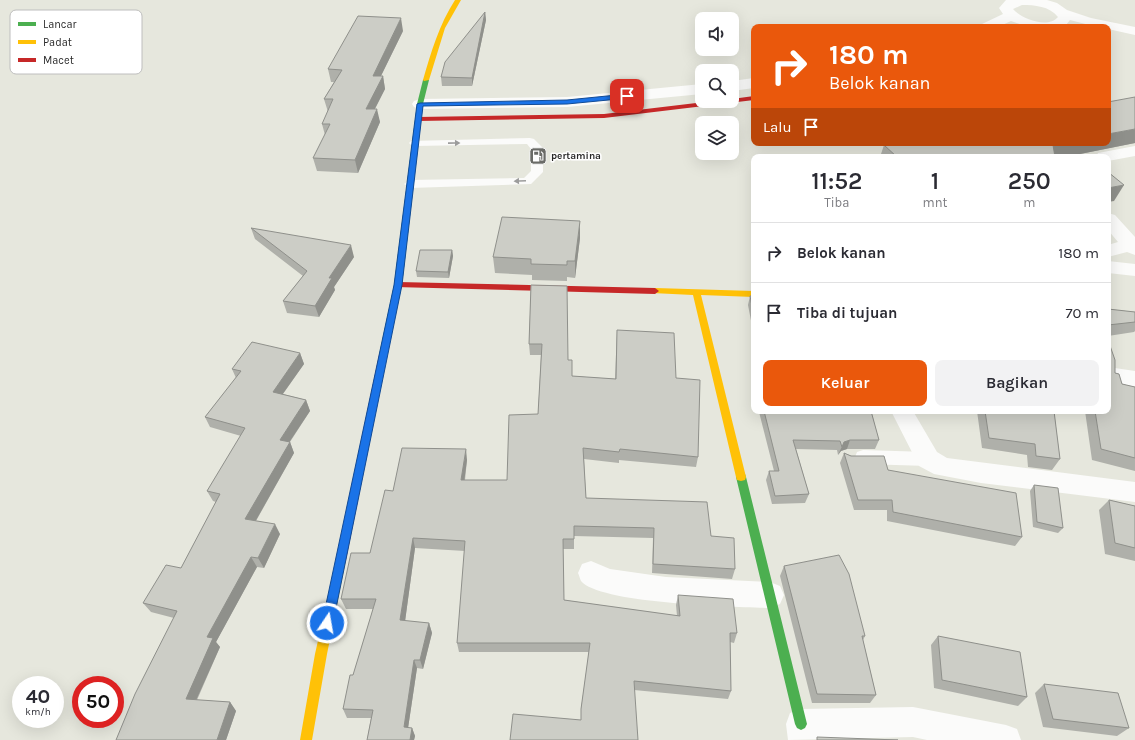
<!DOCTYPE html>
<html lang="id">
<head>
<meta charset="utf-8">
<style>
  body { margin:0; font-family:Karla,sans-serif; background:#f2f2f3; color:#2b2b33; height:100vh; display:flex; flex-direction:column; font-size:15px; white-space:nowrap }
  * { box-sizing:border-box; margin:0 }
  p { font-size:13px; color:#7c7c81 }
  .icon { flex:none; width:22px; height:22px; fill:none; stroke:currentColor; stroke-width:2; stroke-linecap:round; stroke-linejoin:round }
  .map { position:relative; flex:1; overflow:hidden }
  .side { position:absolute; left:751px; top:154px; width:360px; height:260px; display:flex; flex-direction:column; background:#fff; border-radius:8px; box-shadow:0 4px 16px #0002 }
  .side>* { flex:none }
  .guide { position:absolute; left:751px; top:24px; width:360px; height:122px; border-radius:8px; box-shadow:0 4px 16px #0002; background:#ea580c; color:#fff; overflow:hidden }
  .buttons { position:absolute; left:695px; top:12px; display:grid; gap:8px }
  .buttons a { display:grid; place-items:center; width:44px; height:44px; border-radius:8px; background:#fff; box-shadow:0 4px 16px #0002; font-size:20px }
  .speed { position:absolute; left:12px; top:676px; display:flex; gap:8px; font-size:20px; font-weight:700; text-align:center }
  .speed>* { display:grid; place-content:center; width:52px; height:52px; border-radius:50%; background:#fff; box-shadow:0 4px 16px #0002; line-height:1 }
  .speed small { font-size:10px; font-weight:400 }
  .speed .limit { border:6px solid #d22; background:#fff; color:#111 }
  .pin { position:absolute; display:grid; place-items:center; width:34px; height:34px; color:#fff; margin:-17px; border-radius:8px; box-shadow:0 2px 6px #0006 }
  .me { position:absolute; width:44px; margin:-22px; rotate:12deg; stroke-linejoin:round; filter:drop-shadow(0 0 3px #0008) }
  .turn { display:flex; align-items:center; gap:14px; height:84px; padding:0 12px; font-size:18px }
  .turn .icon { width:52px; height:52px; stroke-width:2.5 }
  .turn b { display:block; font-size:28px; line-height:34px }
  .then { display:flex; align-items:center; height:38px; padding:0 12px; background:#0003; gap:8px; font-size:15px }
  .eta { display:flex; justify-content:space-evenly; align-items:center; height:68px; text-align:center }
  .eta b { font-size:24px; font-weight:600; line-height:28px }
  .primary-button { display:flex; gap:8px; margin-top:auto; padding:8px 12px }
  .primary-button a { flex:1; height:46px; border-radius:8px; background:#ea580c; color:#fff; font-size:16px; font-weight:600; line-height:46px; text-align:center }
  .primary-button a+a { background:#f2f2f3; color:#2b2b33 }
  ul { padding:0; list-style:none }
  li { display:flex; align-items:center; gap:12px; height:60px; padding:0 12px; border-top:1px solid #e1e1e2 }
  li div { flex:1 }
  li b { display:block; font-size:15px }
  li em { font-style:normal }
  .map>svg:first-child { display:block }
</style>
</head>
<body>
<div class="map">
<svg width="1135" height="740" viewBox="0 0 1135 740">
  <rect width="100%" height="100%" fill="#e6e7dd"/>
  <g fill="none" stroke-linecap="round" stroke-linejoin="round">
    <path fill="#fbfbfa" fill-rule="evenodd" d="M530,138L534,139L543,148V172L531,184L410,188L404,184L410,180L524,178L531,171V149L527,144L415,146L411,145L409,143L411,141Z
      M863,450L928,452L934,454L936,459L934,464L928,466L863,464L857,462L855,457L857,452Z"/>
    <path fill="#fbfbfa" fill-rule="evenodd" d="M1006,0H1047L1057,3L1067,10L1091,18L1135,27V35L1108,29V27H1097L1070,20L1066,25L1061,27H1028L1011,21L998,27H980L982,24L1003,14L999,8ZM1022,5C1035,5 1049,6 1058,17C1048,29 1021,19 1013,9Z
      M754,78V88L732,91V81Z
      M702,84V94L567,107L420,109L414,107L412,104L414,101L420,99L567,97Z
      M1135,146V156L1108,161V157H1096L1098,153Z
      M1108,213L1115,215L1135,237V255L1127,252L1108,257V245L1118,242L1108,230Z
      M1108,261L1135,264V276L1108,273Z
      M1108,367L1135,371V387L1108,383Z
      M891,411H913L937,452L947,458L1135,482V502L981,483L934,474L919,466Z
      M591,561L610,569L666,577L770,582L780,586L784,595L780,604L770,608C738,607 600,604 581,581C580,579 579,575 578,573L582,564Z
      M913,707L1006,725L1017,729L1021,740H927L913,737L788,740L786,724L790,713L801,709Z"/>
    <path fill="#4caf50" fill-rule="evenodd" d="M426,78L429,80L423,104L402,285L387,355L383,358L379,355L394,285L417,104L423,80Z
      M741,473L745,474L746,477L807,724L805,728L801,730L797,728L795,724L736,477L737,474Z"/>
    <path fill="#ffc107" fill-rule="evenodd" d="M455,0H461L445,28L429,80L424,81L423,80C431,52 439,25 455,0Z
      M655,288L754,291V297L701,295L746,477L745,480L741,481L737,480L736,477L693,295L652,293L651,291Z
      M341,555L345,557L346,560L327,654L312,740H300L315,654L336,560L337,557Z"/>
    <path fill="#c62828" fill-rule="evenodd" d="M754,96V100L604,118L418,121L415,119L418,117L604,114L713,101H732V99Z
      M398,282L655,288L659,291L655,294L395,287L394,285L395,283Z
      M383,352L387,355L346,560L345,563L341,565L337,563L336,560L379,355Z"/>
  </g>
  <path fill="#afb0aa" d="M485,12L486,20L472,86H442L441,77Z
    M403,31L381,76H383L385,89L375,109L380,122L358,173L317,171L313,158L325,135L322,124L328,112L324,99L334,82H331L328,69Z
    M1135,143L1065,157H880L884,145Z
    M251,228L354,257L334,287L335,290L319,317L287,313L283,301L303,276L255,239Z
    M580,238L575,278L567,277V281L532,280V275L495,273L493,257Z
    M452,250L453,256L449,278L417,277L416,271Z
    M531,285L568,360L572,376L615,379L617,330L676,378L698,457L696,467L619,460V463L584,459L586,498L711,536L735,569L732,579L652,573L653,538L574,536V549H563L564,600L677,616L676,605L678,595L737,633L734,643L730,642L731,691L728,699L634,690L581,720V709L589,652H459L457,643L465,551L415,548L405,621L429,623L432,633L423,669L417,668L408,728H412L415,736L414,740H367L371,718H347L343,709L373,609H346L341,599L370,553L393,491L467,460L465,480H507L538,414L541,355H530L529,344Z
    M750,296H754V336L748,305Z
    M1108,309L1135,312V331L1134,332L1108,336Z
    M300,353L304,364L283,394L306,400L310,411L290,442L294,453L256,521L280,534L264,568L257,567L216,642L220,647L197,700L230,702L236,711L226,740H116L174,618L151,612L143,603L181,568L216,502L213,501L207,491L241,436L210,427L205,417L236,378L232,369Z
    M754,364V397L752,372Z
    M1115,373L1122,384L1135,387V471L1092,460L1085,411H1108Z
    M755,411H871L879,440L875,449H847L841,451L838,455L837,450L796,449L809,494L805,503L772,504L766,480L769,471H774L759,412H755Z
    M977,411H1054L1060,459L1052,470L1028,467L1027,455L982,448Z
    M844,453L888,470L1022,537L1015,546L887,521V510H854L840,463Z
    M1034,485L1063,528L1058,533L1033,527L1030,491Z
    M1109,500L1135,506V561L1105,554L1099,510Z
    M784,566L865,636L863,640L876,695L870,703H812L780,576Z
    M938,636L1027,697L1018,706L934,688L931,645Z
    M1044,684L1129,728L1117,736L1043,727L1035,693Z"/>
  <path fill="#8f908b" d="M485,12L486,20L472,86V78Z
    M401,18L403,31L375,88L373,76Z
    M383,76L385,89L368,122L366,109Z
    M377,109L380,122L358,173L355,160Z
    M1135,129V143L1065,157H1047L1053,145L1063,143H1108V134Z
    M1124,185L1114,201L1108,202V188Z
    M580,221V238L575,278V261Z
    M351,245L354,257L334,287L335,290L319,317L315,306L329,278Z
    M452,250L453,256L449,278L448,272Z
    M300,353L304,364L277,402L273,392Z
    M306,400L310,411L284,450L280,440Z
    M850,440L847,449L841,451L838,455L844,442Z
    M290,442L294,453L251,529L245,519Z
    M466,449L467,460L463,490L461,480Z
    M275,524L280,534L264,568L258,558Z
    M413,538L415,548L404,629L400,620Z
    M251,557L257,567L216,642L220,647L193,707L186,699L207,637Z
    M429,623L432,633L423,669L420,660Z
    M414,660L417,668L407,735L404,727Z
    M230,702L236,711L226,740H217Z
    M412,728L415,736L414,740H410Z"/>
  <path fill="#cccdc6" stroke="#8f908b" d="M485,12L472,78L441,77L445,62Z
    M358,16L401,18L373,76H383L366,109H377L355,160L313,158L330,124H322L333,99H324L342,70L328,69Z
    M1135,97V129L1108,134V102Z
    M892,143H1063L1053,145L1055,157H897L884,145Z
    M1108,172L1124,185L1108,188Z
    M502,217L580,221L575,261H567V265L531,264V259L493,257Z
    M251,228L351,245L329,278H332L315,306L283,301L307,271Z
    M420,250H452L448,272L416,271Z
    M531,285L567,286L568,360H572V376L616,379L617,330L674,333L676,378L700,380L698,457L620,449L619,452L583,448L586,498L707,502L711,536L734,538L735,569L653,564L654,528L574,526V539H563L564,600L680,616L678,595L733,599L737,633H730L731,691L634,681L638,740H510L513,714L581,720V709L590,643H457L465,541L413,538L400,620L429,623L420,660H414L404,727L412,728L410,740H367L373,710L343,709L350,675H353L376,599H341L351,553H370L385,490L393,491L402,448L466,449L461,480H507L509,415L538,414L542,344H529Z
    M750,296H754V316Z
    M1108,309L1135,312V322L1108,325Z
    M1108,340L1115,360V373L1119,374L1122,384L1135,387V458L1101,449L1095,411H1108Z
    M252,342L300,353L273,392L306,400L280,440L290,442L245,519L275,524L258,558L251,557L207,637L213,638L186,699L230,702L217,740H116L135,694L177,611L143,603L166,565L181,568L220,494L207,491L245,428L205,417L241,371L232,369Z
    M764,411H871L879,440H850L844,442L842,447L840,441L793,440L809,494L775,496L769,471H779Z
    M985,411H1054L1060,459L1036,456L1035,444L989,438Z
    M844,453L851,456H884L888,470L1016,493L1022,537L893,512L892,500H858Z
    M1034,485L1058,488L1063,528L1037,522Z
    M1109,500L1135,506V548L1115,543Z
    M839,555L849,574L865,636H862L876,695L817,694L784,566Z
    M938,636L1020,652L1027,697L942,680Z
    M1044,684L1118,693L1129,728L1053,719Z
    M817,737L898,740H817Z"/>
  <defs><path id="oneway-solid" d="M-6-.8H1V-3.2L6.5 0L1 3.2V.8H-6Z"/></defs>
  <g fill="#9c9c9c">
    <use href="#oneway-solid" transform="translate(454 143) rotate(-1)"/>
    <use href="#oneway-solid" transform="translate(520 181) rotate(178)"/>
  </g>
  <path fill="#1a73e8" stroke="#114b97" d="M627,94L630,96L629,98L567,104L423,106L402,285L333,623L332,627L327,629L323,627L322,623L394,285L417,104L420,103L567,100Z"/>
  <defs>
    <symbol id="fuel-square" viewBox="-11 -11 22 22"><rect x="-9" y="-9" width="18" height="18" rx="4" fill="#6a6b67" stroke="#fff"/><path d="M-5.5-6h7V0h2V4h1.3V-2.5L3-4.5l.8-.8L6-3V5H2.5V1h-1V6h-7ZM-4.2-4.7v3.2H.2V-4.7Z" fill="#fff"/></symbol>
  </defs>
  <g fill-rule="evenodd">
    <use href="#fuel-square" x="528" y="146" width="20" height="20"/>
  </g>
  <g text-anchor="middle" dominant-baseline="central" stroke-width="3" stroke-linejoin="round" paint-order="stroke">
    <g font-size="10" font-weight="bold" fill="#282828" stroke="#fff" text-anchor="start">
      <text x="551" y="156">pertamina</text>
    </g>
  </g>
  <rect x="10" y="10" width="132" height="64" rx="6" fill="#fff" stroke="#bebebe" stroke-width="1"/>
  <rect x="18" y="22" width="18" height="4" fill="#4caf50"/>
  <rect x="18" y="40" width="18" height="4" fill="#ffc107"/>
  <rect x="18" y="58" width="18" height="4" fill="#c62828"/>
  <g font-size="11" fill="#282828">
    <text x="43" y="28">Lancar</text>
    <text x="43" y="46">Padat</text>
    <text x="43" y="64">Macet</text>
  </g>
</svg>
<div class="buttons">
<a><svg class="icon" aria-label="sound" viewBox="0 0 24 24"><path d="M4 9h4l5-4v14l-5-4H4zM17 9q2 3 0 6"/></svg></a>
<a><svg class="icon" aria-label="search" viewBox="0 0 24 24"><circle cx="10" cy="10" r="6"/><path d="M15 15l6 6"/></svg></a>
<a><svg class="icon" aria-label="layers" viewBox="0 0 24 24"><path d="M12 4l9 5-9 5-9-5zM3 14l9 5 9-5"/></svg></a>
</div>
<div class="speed"><div>40<small>km/h</small></div><div class="limit">50</div></div>
<div class="pin" style="left:627px;top:96px;background:#d93025"><svg class="icon" aria-label="arrive" viewBox="0 0 24 24"><path d="M6 21V4h12l-3 4 3 4H6"/></svg></div>
<svg class="me" style="left:327px;top:623px" viewBox="-20 -20 40 40"><circle r="17" fill="#1a73e8" stroke="#fff" stroke-width="3"/><path d="M0-11L8 9 0 5-8 9z" fill="#fff"/></svg>
<div class="guide">
<div class="turn"><svg class="icon" aria-label="right" viewBox="0 0 24 24"><path d="M7 20v-9h11M14 6l5 5-5 5"/></svg><div><b>180 m</b>Belok kanan</div></div>
<div class="then">Lalu<svg class="icon" aria-label="arrive" viewBox="0 0 24 24"><path d="M6 21V4h12l-3 4 3 4H6"/></svg></div>
</div>
<section class="side">
<div class="eta">
<div><b>11:52</b><p>Tiba</p></div>
<div><b>1</b><p>mnt</p></div>
<div><b>250</b><p>m</p></div>
</div>
<ul>
<li><svg class="icon" aria-label="right" viewBox="0 0 24 24"><path d="M7 20v-9h11M14 6l5 5-5 5"/></svg><div><b>Belok kanan</b></div><em>180 m</em></li>
<li><svg class="icon" aria-label="arrive" viewBox="0 0 24 24"><path d="M6 21V4h12l-3 4 3 4H6"/></svg><div><b>Tiba di tujuan</b></div><em>70 m</em></li>
</ul>
<div class="primary-button"><a>Keluar</a><a>Bagikan</a></div>
</section>
</div>
</body>
</html>
